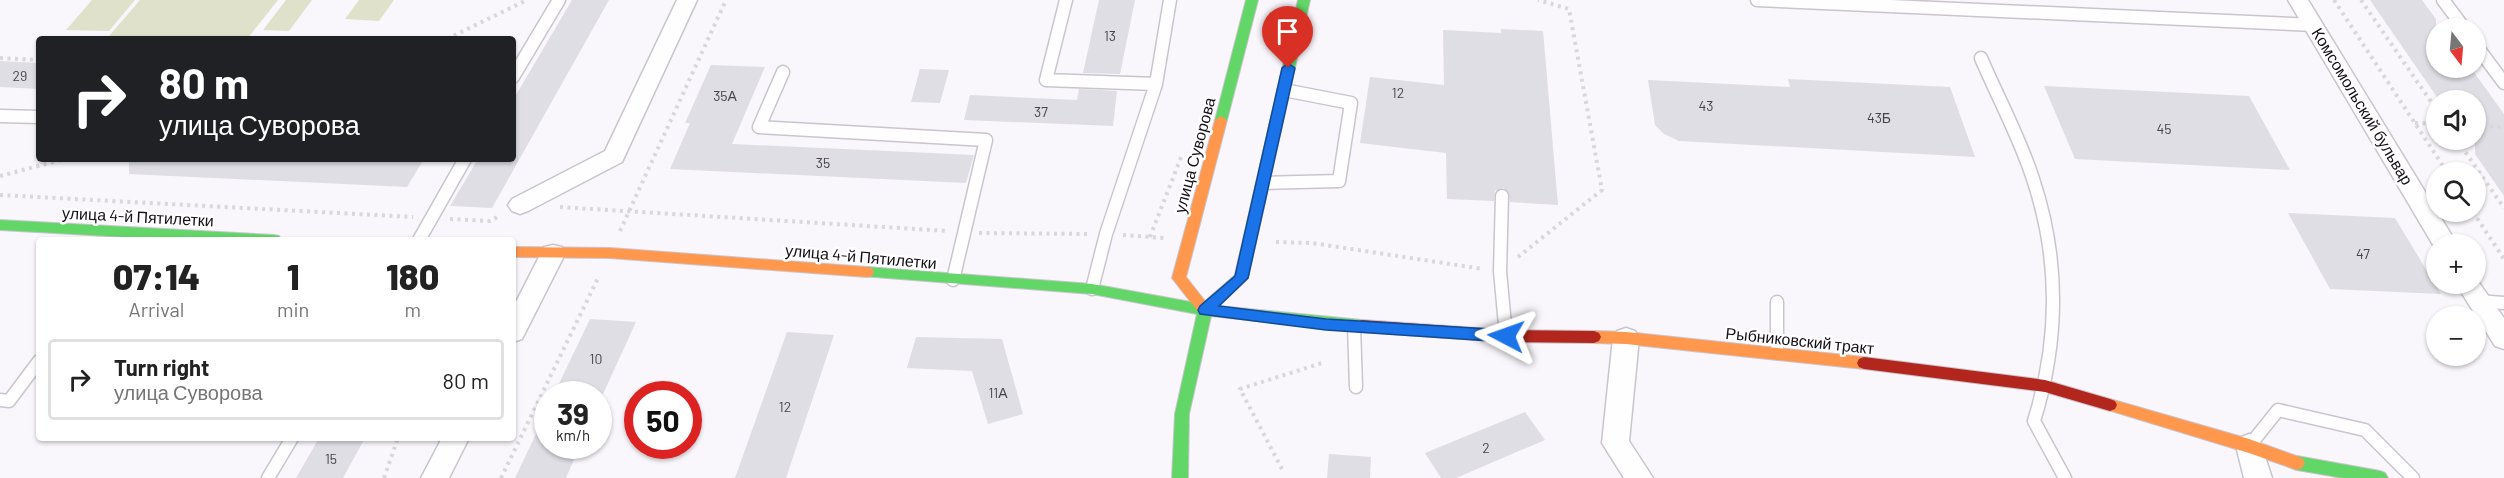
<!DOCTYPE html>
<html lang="en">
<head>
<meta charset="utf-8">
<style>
  body { margin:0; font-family:Barlow,sans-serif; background:#f2f2f2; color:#222; height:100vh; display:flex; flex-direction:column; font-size:22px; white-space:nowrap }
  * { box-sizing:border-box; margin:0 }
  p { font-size:20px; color:#767676 }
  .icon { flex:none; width:33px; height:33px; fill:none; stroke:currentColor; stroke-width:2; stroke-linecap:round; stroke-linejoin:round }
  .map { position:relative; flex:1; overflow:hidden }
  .details { position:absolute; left:36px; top:237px; width:480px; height:204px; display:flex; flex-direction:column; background:#fff; border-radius:6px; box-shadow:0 2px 4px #0004 }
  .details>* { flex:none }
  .hud { position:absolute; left:36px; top:36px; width:480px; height:126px; border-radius:6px; box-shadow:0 2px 4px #0004; background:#202124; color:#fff; overflow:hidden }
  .needle { width:39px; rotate:164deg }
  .buttons { position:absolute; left:2426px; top:18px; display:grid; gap:12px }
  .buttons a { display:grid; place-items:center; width:60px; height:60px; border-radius:50%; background:#fff; box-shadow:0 2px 4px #0004; font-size:30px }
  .speed { position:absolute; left:534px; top:381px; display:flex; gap:12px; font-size:30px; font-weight:700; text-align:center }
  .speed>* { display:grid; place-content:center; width:78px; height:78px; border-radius:50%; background:#fff; box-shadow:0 2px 4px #0004; line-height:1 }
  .speed small { font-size:15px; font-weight:400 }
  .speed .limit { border:9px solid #d22; background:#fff; color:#111 }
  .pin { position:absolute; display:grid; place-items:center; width:51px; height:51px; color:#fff; margin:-62px -26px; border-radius:50% 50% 50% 0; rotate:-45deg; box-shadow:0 0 6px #0007 }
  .pin .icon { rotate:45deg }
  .me { position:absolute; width:66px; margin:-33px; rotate:274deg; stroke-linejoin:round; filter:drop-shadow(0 0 4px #0008) }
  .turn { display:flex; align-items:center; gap:21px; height:126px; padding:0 24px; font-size:27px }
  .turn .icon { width:78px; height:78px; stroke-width:2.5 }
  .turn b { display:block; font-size:42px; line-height:51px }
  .eta { display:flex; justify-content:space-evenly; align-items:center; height:102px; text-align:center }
  .eta b { font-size:36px; font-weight:800; line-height:42px }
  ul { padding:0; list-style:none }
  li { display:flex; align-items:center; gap:18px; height:81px; margin:0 12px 9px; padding:0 12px; border:3px solid #e0e0e0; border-radius:6px }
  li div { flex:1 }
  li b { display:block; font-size:22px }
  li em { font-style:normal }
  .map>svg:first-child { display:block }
</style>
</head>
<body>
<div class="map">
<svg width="2504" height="478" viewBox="0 0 2504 478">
  <rect width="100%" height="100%" fill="#f9f6fc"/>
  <path fill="#e0e1ca" d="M92,0H135L109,31L66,30Z
    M140,0H278L247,39L109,36Z
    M286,0H312L289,31L263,30Z
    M359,0H394L379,21L345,19Z"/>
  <path fill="#dfdee5" d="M572,0H609L492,208L450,206L478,159H513V100Z
    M1099,0H1135L1120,74L1083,73Z
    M2370,0H2422L2436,19V68H2471L2504,114V196L2475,154V100H2439Z
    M1501,29L1543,31L1558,205L1510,202L1509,193L1503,188L1495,191L1494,201L1447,199L1446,153L1360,143L1370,77L1444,85L1443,30L1501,33Z
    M0,61L39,63V89L0,87Z
    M711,65L765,67L732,144L974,155L966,183L670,169L690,123H685Z
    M920,69L949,70L940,103L911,102Z
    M1788,79L1950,87L1975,157L1679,141L1664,134L1655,125L1648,80L1790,87Z
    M2044,86L2249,96L2290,170L2075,159Z
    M1079,89L1117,91L1113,126L964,120L970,95L1077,100Z
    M129,159H424L407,187L129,174Z
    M2288,213L2395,218L2441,294L2330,289Z
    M590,319L636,322L603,394H554Z
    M787,332L834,335L786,478H735Z
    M916,337L1002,339L1023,414L988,424L972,371L907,368Z
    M548,409V446H580L566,478H515Z
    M1525,412L1545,440L1456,478H1441L1425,453Z
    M319,438H365L343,478H296Z
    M1329,454L1371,457L1370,478H1327Z"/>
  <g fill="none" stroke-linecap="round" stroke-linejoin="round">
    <defs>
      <path id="lane" d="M1066,0L1046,80L1156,84
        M1757,0L2314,25
        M2443,0L2464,28
        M2475,44L2504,83
        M1981,58C1998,98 2020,138 2033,179C2060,260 2059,341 2034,421L2065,478
        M783,72L759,127L986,140L953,280
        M513,77L559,0
        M0,116L39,117
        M1264,183L1339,181L1351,103L1284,90
        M1502,196L1500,271L1506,336
        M419,240L465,159
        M1092,289L1106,234L1156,84L1170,0
        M2478,301L2504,303
        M1777,302V353
        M1354,326L1356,387
        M0,400L9,401L39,361
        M2250,445L2278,410L2365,430L2413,478
        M268,478L292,438"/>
      <path id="street" d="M677,0H697L622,162L528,211L520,214L512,211L508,205L512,199L605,151Z
        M2288,0H2308L2457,244H2436V250Z
        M553,245L562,247L565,254L522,339L513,342V308L544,247Z
        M2475,277L2504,318V349L2495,346L2456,284H2475Z
        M1626,328L1635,331L1639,338L1629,441L1653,478H1624L1602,443L1613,338L1617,331Z
        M2249,434L2259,438L2272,478H2244L2236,446L2239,438Z
        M442,438H469L449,478H421Z"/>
      <path id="fast" d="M1246,0H1258L1227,120L1221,124L1215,120Z
        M1298,0H1310L1248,278L1219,306L1362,320L1367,322L1369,326L1367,330L1362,332L1211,316L1189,414L1188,478H1172L1175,414L1197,314L1092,294L862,276L860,272L862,268L867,267L1092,284L1202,304L1235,275Z
        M0,220L274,235L279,236L281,240H180L0,230Z
        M2297,456L2380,471L2385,473L2388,478H2343L2297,470L2292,468L2289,463L2292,458Z"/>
      <path id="slow" d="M1221,116L1227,120L1186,277L1212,310L1210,314H1200L1172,278L1215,120Z
        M513,247L610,248L867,267L872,268L874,272L872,276L867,277L610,258L513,257Z
        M1594,331L1626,332L1864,357L1869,359L1871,363L1869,367L1864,369L1626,344L1594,343L1589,341L1587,337L1589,333Z
        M2110,399L2249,439L2302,458L2305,463L2302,468L2297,470L2249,453L2105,409L2103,405L2105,401Z"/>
      <path id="jam" d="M1362,320L1506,330L1594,331L1599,333L1601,337L1599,341L1594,343L1506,342L1362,332L1357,330L1355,326L1357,322Z
        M1864,357L2045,380L2110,399L2115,401L2117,405L2115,409L2110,411L2045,392L1864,369L1859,367L1857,363L1859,359Z"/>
    </defs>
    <use href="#lane" stroke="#cac5cd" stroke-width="15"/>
    <use href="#street" stroke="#cac5cd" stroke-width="3"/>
    <use href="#fast" stroke="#cac5cd" stroke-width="2"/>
    <use href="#slow" stroke="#cac5cd" stroke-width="2"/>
    <use href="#jam" stroke="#cac5cd" stroke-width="2"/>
    <path stroke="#d9d7da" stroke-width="4" stroke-dasharray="3 4.5" stroke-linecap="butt" d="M2334,0L2447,172
      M2361,0L2436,109
      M447,39L527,0
      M0,58L39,60
      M2415,123L2436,124
      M2475,126L2504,127
      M2457,140L2504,208
      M0,176L65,159
      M0,195L413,217
      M560,207L948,231
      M2473,212L2504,259
      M450,219L490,221L501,215
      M620,231L726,0
      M979,233L1089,234
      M1123,235L1164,238
      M1150,237L1182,155
      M1276,242L1312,243L1483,269
      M1518,257L1602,190L1569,9L1538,0
      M1282,469L1240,389L1322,363
      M384,478L398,438
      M501,478L599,276"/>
    <use href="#lane" stroke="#fefeff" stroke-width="12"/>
    <use href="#street" fill="#fefeff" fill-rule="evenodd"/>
    <use href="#fast" fill="#63d668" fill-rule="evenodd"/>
    <use href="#slow" fill="#ff974d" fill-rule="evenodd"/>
    <use href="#jam" fill="#b3261e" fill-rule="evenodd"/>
  </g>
  <path fill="#1a73e8" stroke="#114b97" stroke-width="1.5" d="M1288,63L1295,68L1248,278L1219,306L1326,319L1506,330L1512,332L1514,336L1512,340L1506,342L1326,330L1200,314L1198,310L1200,306L1235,276L1282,68Z"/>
  <g text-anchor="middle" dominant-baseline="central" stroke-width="5" stroke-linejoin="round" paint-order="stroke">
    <g font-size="14" fill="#48444b">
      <text x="1110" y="35">13</text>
      <text x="20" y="75">29</text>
      <text x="1398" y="92">12</text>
      <text x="725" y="95">35А</text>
      <text x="1706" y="105">43</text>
      <text x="1041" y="111">37</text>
      <text x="1879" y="117">43Б</text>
      <text x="2164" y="128">45</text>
      <text x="823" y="162">35</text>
      <text x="2363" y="253">47</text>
      <text x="596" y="358">10</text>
      <text x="998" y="392">11А</text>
      <text x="785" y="406">12</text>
      <text x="1486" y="447">2</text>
      <text x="331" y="458">15</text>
    </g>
    <g font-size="16" fill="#161018" stroke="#fff">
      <text transform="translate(2363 106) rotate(59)">Комсомольский бульвар</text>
      <text transform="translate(1194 155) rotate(-75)">улица Суворова</text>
      <text transform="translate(138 216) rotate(3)">улица 4-й Пятилетки</text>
      <text transform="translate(861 256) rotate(5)">улица 4-й Пятилетки</text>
      <text transform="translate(1800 340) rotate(6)">Рыбниковский тракт</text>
    </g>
  </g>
</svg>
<div class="buttons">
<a><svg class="needle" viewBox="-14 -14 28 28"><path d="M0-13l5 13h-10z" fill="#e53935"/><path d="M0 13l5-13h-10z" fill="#767676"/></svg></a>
<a><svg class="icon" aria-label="sound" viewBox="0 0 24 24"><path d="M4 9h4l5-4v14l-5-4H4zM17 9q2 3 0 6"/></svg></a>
<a><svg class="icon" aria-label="search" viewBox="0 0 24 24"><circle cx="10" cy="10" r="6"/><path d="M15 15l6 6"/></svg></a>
<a>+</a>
<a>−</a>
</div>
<div class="speed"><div>39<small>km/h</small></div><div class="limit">50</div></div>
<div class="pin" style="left:1288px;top:68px;background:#d93025"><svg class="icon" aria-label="arrive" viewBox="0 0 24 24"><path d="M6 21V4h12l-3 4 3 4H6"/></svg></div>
<svg class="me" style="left:1506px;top:336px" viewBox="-20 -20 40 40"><path d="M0-17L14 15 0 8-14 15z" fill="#1a73e8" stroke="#fff" stroke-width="4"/></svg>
<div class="hud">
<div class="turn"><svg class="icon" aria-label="right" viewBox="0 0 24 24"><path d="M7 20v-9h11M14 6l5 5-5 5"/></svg><div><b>80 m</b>улица Суворова</div></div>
</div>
<section class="details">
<div class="eta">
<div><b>07:14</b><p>Arrival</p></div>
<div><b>1</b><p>min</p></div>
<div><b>180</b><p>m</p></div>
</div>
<ul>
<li><svg class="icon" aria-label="right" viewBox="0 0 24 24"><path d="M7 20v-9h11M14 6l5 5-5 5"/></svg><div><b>Turn right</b><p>улица Суворова</p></div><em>80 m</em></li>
</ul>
</section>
</div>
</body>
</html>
